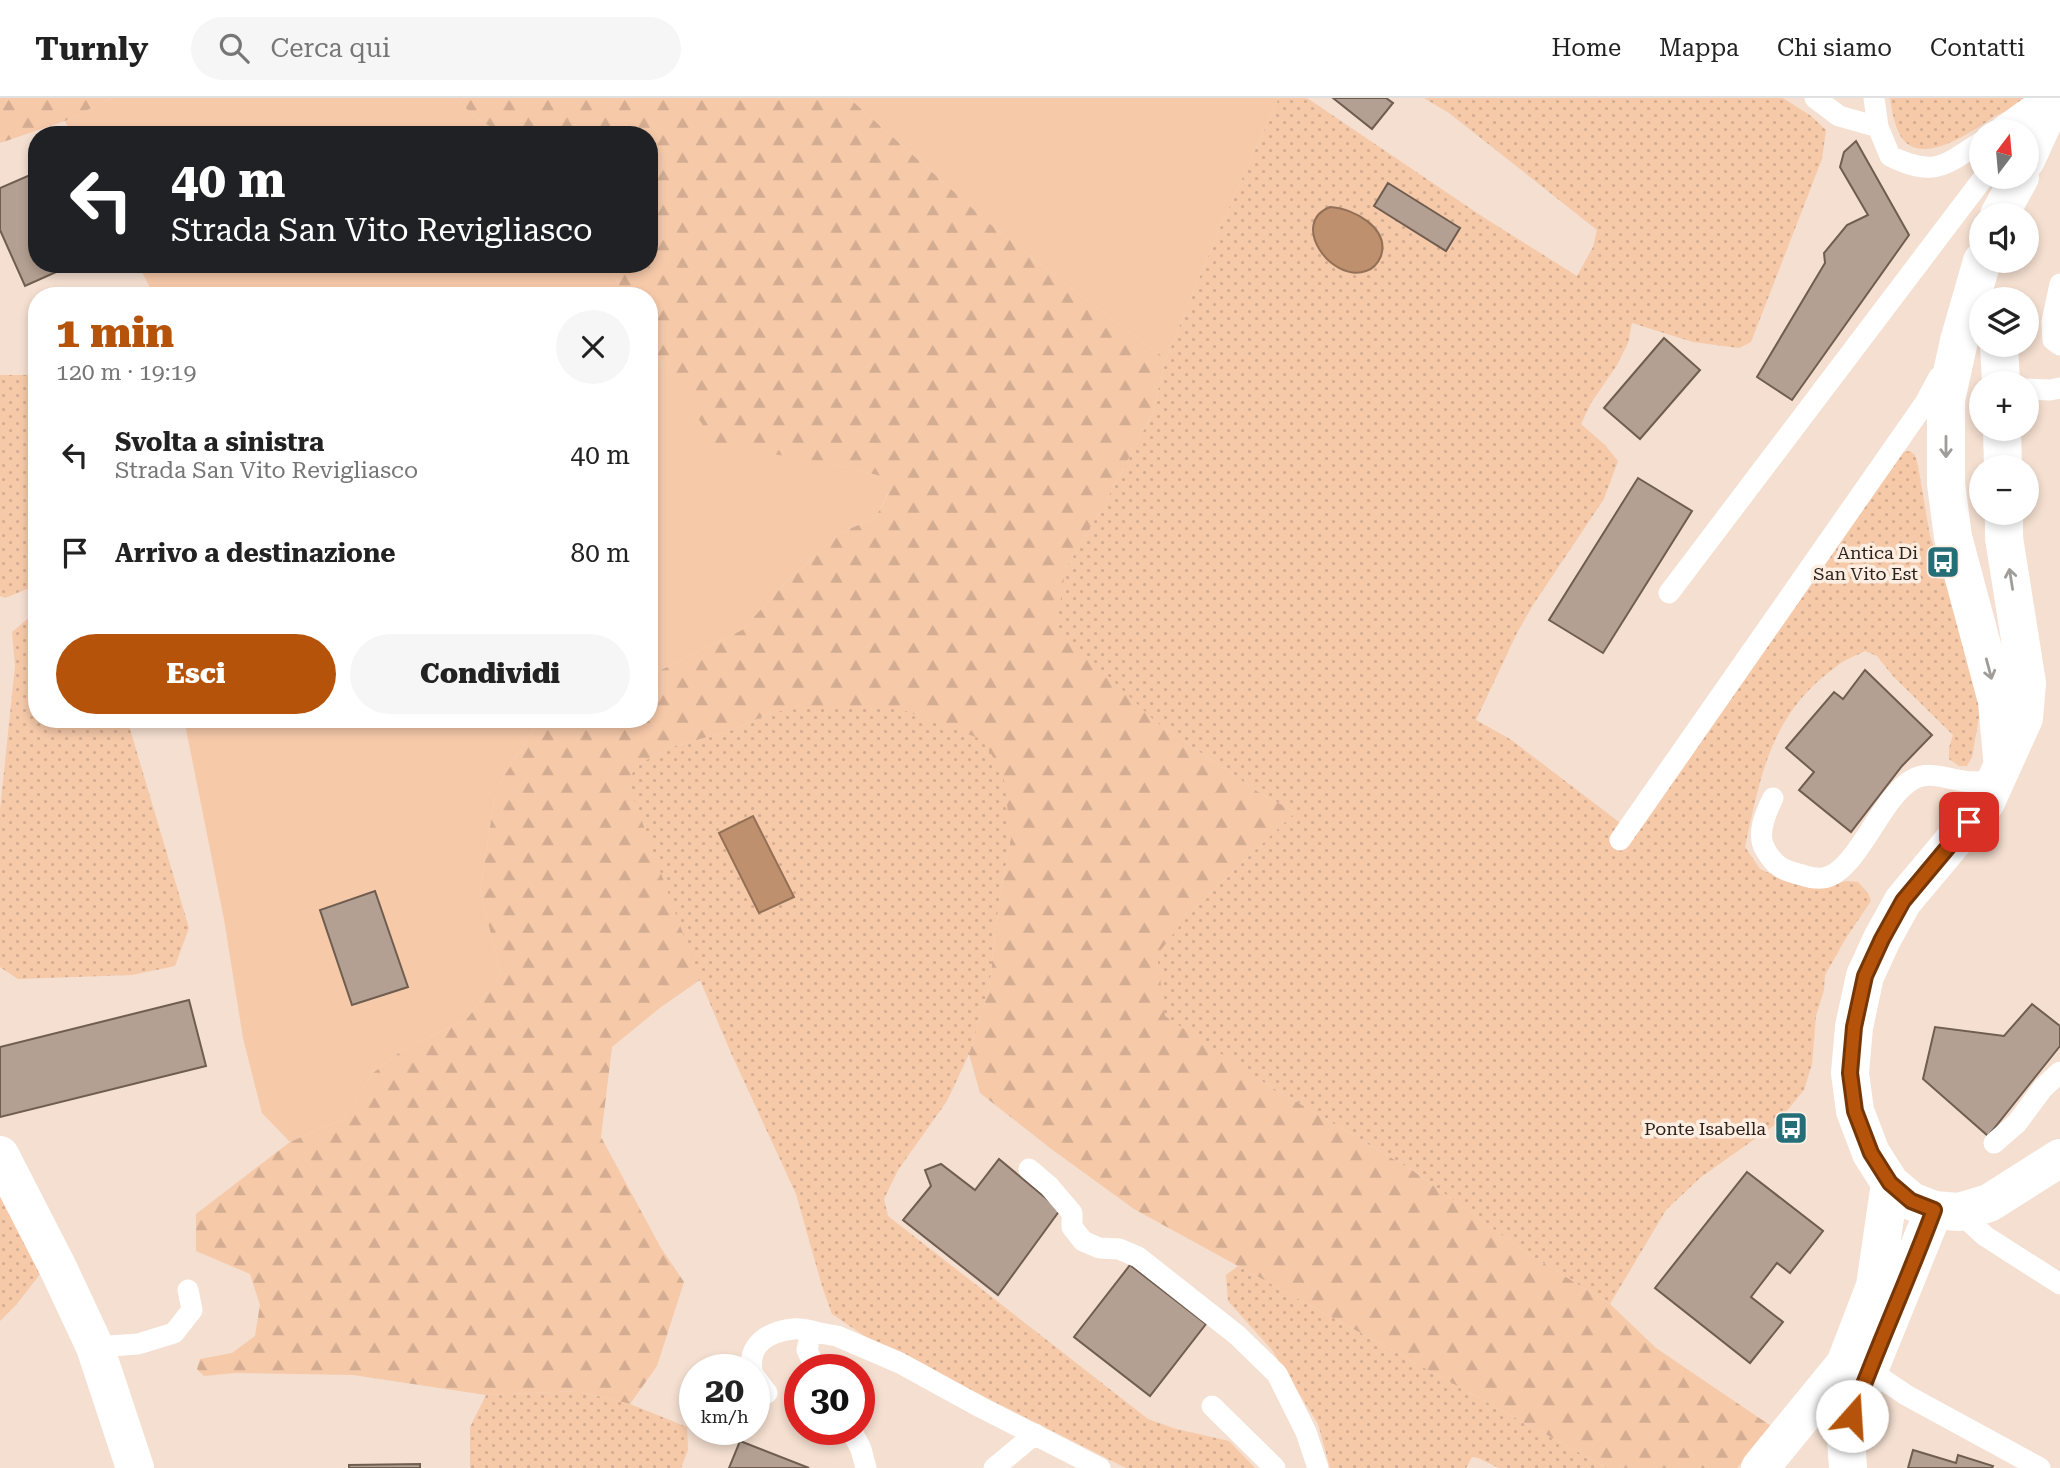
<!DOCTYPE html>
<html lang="it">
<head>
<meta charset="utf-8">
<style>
  body { margin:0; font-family:"Roboto Serif",serif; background:#f6f6f6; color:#222; height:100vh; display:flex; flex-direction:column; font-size:26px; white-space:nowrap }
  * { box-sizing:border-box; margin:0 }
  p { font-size:23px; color:#767676 }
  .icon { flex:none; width:38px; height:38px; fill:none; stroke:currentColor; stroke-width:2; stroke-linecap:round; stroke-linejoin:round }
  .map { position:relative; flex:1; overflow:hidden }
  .drawer { position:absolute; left:28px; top:189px; width:630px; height:441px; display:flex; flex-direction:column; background:#fff; border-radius:28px; box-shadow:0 4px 10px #0003 }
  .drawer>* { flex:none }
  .guide { position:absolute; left:28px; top:28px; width:630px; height:147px; border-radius:28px; box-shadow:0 4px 10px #0003; background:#202124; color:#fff; overflow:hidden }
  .needle { width:46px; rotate:16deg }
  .buttons { position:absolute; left:1969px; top:21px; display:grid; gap:14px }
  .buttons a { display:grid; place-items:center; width:70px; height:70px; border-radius:50%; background:#fff; box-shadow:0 4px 10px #0003; font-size:35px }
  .speed { position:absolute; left:679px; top:1256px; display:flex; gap:14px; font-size:35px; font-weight:700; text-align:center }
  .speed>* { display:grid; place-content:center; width:91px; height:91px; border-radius:50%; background:#fff; box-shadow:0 4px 10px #0003; line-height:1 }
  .speed small { font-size:18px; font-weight:400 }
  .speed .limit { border:10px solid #d22; background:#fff; color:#111 }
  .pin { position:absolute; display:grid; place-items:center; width:60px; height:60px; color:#fff; margin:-30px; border-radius:14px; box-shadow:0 4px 10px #0006 }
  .me { position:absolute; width:77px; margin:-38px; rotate:19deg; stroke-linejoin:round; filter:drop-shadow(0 0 5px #0008) }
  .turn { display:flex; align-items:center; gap:24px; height:147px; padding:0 28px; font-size:32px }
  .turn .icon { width:91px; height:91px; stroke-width:2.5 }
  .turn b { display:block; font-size:49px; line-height:60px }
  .round { display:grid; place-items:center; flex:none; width:74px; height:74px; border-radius:37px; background:#f6f6f6 }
  .head { display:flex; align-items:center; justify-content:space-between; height:119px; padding:0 28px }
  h1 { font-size:42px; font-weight:800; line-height:52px; color:#b45309 }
  .primary-button { display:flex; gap:14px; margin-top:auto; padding:14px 28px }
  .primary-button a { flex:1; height:80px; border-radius:42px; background:#b45309; color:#fff; font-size:28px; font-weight:800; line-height:80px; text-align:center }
  .primary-button a+a { background:#f6f6f6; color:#222 }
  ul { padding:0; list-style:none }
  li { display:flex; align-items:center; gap:21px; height:98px; padding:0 28px }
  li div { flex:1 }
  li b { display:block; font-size:26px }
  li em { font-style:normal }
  header { display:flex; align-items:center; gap:42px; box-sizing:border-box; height:98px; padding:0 35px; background:#fff; border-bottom:2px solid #e0e0e0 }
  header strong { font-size:33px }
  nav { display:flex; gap:38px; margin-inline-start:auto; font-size:24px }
  .search { width:490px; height:63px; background:#f6f6f6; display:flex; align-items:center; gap:18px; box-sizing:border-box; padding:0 24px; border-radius:38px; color:#767676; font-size:26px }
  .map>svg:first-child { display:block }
</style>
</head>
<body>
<header>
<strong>Turnly</strong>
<div class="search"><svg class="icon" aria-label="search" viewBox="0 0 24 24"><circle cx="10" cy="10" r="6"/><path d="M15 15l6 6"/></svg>Cerca qui</div>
<nav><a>Home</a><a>Mappa</a><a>Chi siamo</a><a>Contatti</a></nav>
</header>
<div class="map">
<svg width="2060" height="1370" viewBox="0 0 2060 1370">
  <defs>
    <pattern id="forest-firs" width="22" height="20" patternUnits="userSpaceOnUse" patternTransform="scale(1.75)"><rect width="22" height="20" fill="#f6c9a9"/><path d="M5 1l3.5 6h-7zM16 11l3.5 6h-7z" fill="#d3ac91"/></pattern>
    <pattern id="park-dots" width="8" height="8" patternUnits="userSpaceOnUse" patternTransform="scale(1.75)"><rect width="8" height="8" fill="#f6c9a9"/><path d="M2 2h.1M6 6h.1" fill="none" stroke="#d3ac91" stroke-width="1.8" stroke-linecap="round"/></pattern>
  </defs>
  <rect width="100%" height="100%" fill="#f4dfd0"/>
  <path fill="#f6c9a9" d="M112,0H455L474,18L503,37H71L65,23Z
    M849,0H1279L1222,125L1166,261L1086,202L990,126Z
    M138,166H608L625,198H154Z
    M649,241L666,272L829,365L882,378L889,394L875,420L842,434L786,484L742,532L649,578Z
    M184,621H540L496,691L480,792L501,877L466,922L405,950L373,975L343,1021L290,1044L262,1015L243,940L224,821Z"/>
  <path fill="url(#forest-firs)" d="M0,0H112L65,23L0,45Z
    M455,0H849L990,126L1086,202L1166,261L1153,315L1105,405L1065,472L1156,624L1263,697L1296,714L1192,812L1260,982L1412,1072L1524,1153L1610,1206L1656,1250L1771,1328L1737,1370H1607L1134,1111L1050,1050L980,995L969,956L989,891L999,803L1011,739L774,614L730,633L668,650L634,669L700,882L661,909L612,949L601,1039L661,1150L684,1184L657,1268L630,1306L577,1293L486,1297L353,1277L235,1275L204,1278L197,1271L200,1261L232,1255L255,1238L260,1207L250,1176L196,1153V1116L290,1044L343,1021L373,975L405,950L466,922L501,877L480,792L496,691L540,621H649V578L742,532L786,484L842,434L875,420L889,395L881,378L829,365L716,347L666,272L649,241V198H625L608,166H649V37H503L474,18Z"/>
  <path fill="url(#park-dots)" d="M1279,0H1307L1483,119L1577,178L1593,149L1597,132L1449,15L1424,0H1783L1811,18L1826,32L1822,61L1751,244L1739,250L1693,244L1632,225L1628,245L1617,267L1591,305L1581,326L1605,347L1618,363L1604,401L1533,507L1517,535L1476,622L1510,641L1636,737L1903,354L1910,353L1915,357L1918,368L1930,438L1984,590L1972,659L1967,668H1959L1949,661V650L1953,637L1893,578L1877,558L1865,553C1856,558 1845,561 1837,568C1771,615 1761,675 1745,749L1760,771L1794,786L1827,790L1845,783L1858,784L1868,795L1871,803L1846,840L1825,877L1824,892L1816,918L1812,966L1804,992L1776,1026L1701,1079L1666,1112L1610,1206L1524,1153L1412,1072L1260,982L1165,918L1157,857L1192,812L1296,714L1263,697L1156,624L1057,529L1065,472L1105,405L1153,315L1166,261L1222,125Z
    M1890,0H2030C2022,10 2003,13 1992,20C1971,34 1919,71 1900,37C1894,26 1892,12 1890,0Z
    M0,277H37V487L5,500L0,498Z
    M37,513V621H127L189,830L175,868L132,877L18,881L0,869V712L15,568L12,534Z
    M821,608L895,609L981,641L1003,674L1011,739L999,803L989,891L969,956L947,1003L898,1072L884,1101L888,1118L1148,1321L1176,1331L1229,1343L1255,1370H1126L866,1239L832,1216L822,1188L796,1096L731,955L700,882L629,688L634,669L668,650L730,633L774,614Z
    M0,1090L41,1175L16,1207L0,1223Z
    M1238,1168L1607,1370H1499L1478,1360L1472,1359L1466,1370H1330L1318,1326L1272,1252L1228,1203L1226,1177Z
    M577,1293L630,1306L687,1329L688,1352L681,1370H470V1329L486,1297Z"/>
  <path fill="#bf906e" stroke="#937056" stroke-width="2" d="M1330,109C1353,110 1390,130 1381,158C1378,165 1373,171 1366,173C1331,185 1289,125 1330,109Z
    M753,718L794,799L759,815L719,735Z"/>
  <path fill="#b4a092" stroke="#6f5d50" stroke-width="2" d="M1333,0H1386L1393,5L1372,31Z
    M1856,43L1909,137L1792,302L1757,279L1825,165L1824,155L1847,127L1868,117L1840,69L1844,54Z
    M37,74V166H74L25,188L0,132V90Z
    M1388,85L1460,130L1446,153L1374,108Z
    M1664,240L1700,272L1640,341L1604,310Z
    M1638,380L1692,413L1603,555L1549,522Z
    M1865,572L1932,637L1902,668L1851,734L1799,692L1814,674L1786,650L1834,594L1843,601Z
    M375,793L408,889L352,907L320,812Z
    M189,902L206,968L0,1019V949Z
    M2032,906L2060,928V948L1988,1038L1923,981L1935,929L2004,938Z
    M999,1061L1060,1112L998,1197L903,1122L931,1088L925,1072L941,1066L975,1092Z
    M1747,1074L1823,1133L1790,1175L1777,1165L1751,1199L1783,1224L1750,1265L1655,1190Z
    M1130,1167L1206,1226L1150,1298L1074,1239Z
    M740,1343L809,1370H729Z
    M1913,1352L1956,1365L1958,1357L1993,1368L1992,1370H1908Z
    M420,1366V1370H349V1367Z"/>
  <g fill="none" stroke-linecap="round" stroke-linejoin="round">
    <path stroke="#fff" stroke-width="21" d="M1815,0L1839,18L1878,29
      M1874,0L1878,29L1890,58C1933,79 1943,69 1981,44
      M1996,33L2042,0
      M2060,186L2052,224L2053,242L2060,247
      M2026,291L2050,292L2060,290
      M1669,495L1984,79
      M1773,700C1766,714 1756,736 1765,751C1775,769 1782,772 1802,777C1808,779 1817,781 1823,780C1857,775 1880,700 1912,682C1929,672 1946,681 1964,683C1975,685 1986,683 1997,683
      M1620,742L1925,305L1939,279
      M1994,1045L2017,1025L2043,990L2060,974
      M1029,1071L1049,1088L1072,1115V1129L1083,1143L1099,1150L1119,1151L1138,1159L1237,1237L1277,1276L1306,1334L1318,1370
      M1959,1114L1985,1138L2060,1186
      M95,1249L138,1246L174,1235L192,1212L188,1192
      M752,1272C748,1246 768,1234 793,1231C801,1230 812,1233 820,1235
      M816,1272L807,1252L810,1238L820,1235L837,1238L900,1265L982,1310L1100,1370
      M1869,1272L1906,1297L2040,1370
      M754,1278L767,1295
      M1212,1308L1275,1370
      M851,1332L861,1351L866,1370
      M994,1370L1035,1336"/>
    <path stroke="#fff" stroke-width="38" d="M2026,62L2054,0
      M1999,117L2020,79
      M1982,163L1959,243L1946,302V386L1953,439L1997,603L2002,660
      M1999,247L2001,285
      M2002,331L2003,369
      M2004,415V440L2027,585L2024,620L1986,704L1903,803L1882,841L1865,878L1854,929L1850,975L1855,1013L1871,1055L1890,1085L1911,1103L1934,1112L1959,1114L1989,1105L2060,1060
      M0,1057L58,1170L95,1249L135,1370
      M1760,1370L1845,1266L1875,1188L1890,1085
      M1848,1370L1846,1341L1852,1318L1869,1272L1934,1112"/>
  </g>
  <defs><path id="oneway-shaft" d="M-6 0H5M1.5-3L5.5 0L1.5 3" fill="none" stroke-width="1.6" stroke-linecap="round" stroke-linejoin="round" transform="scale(1.75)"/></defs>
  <g stroke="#a09c9a">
    <use href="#oneway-shaft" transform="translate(1946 349) rotate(90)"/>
    <use href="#oneway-shaft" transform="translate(2011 481) rotate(-99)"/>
    <use href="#oneway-shaft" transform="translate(1989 571) rotate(75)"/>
  </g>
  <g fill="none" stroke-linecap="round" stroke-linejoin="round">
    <defs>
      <path id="route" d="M1852,1318C1877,1249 1908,1182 1934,1112L1911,1103L1890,1085L1871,1055L1855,1013L1850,975L1854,929L1865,878L1882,841L1903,803L1969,724"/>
    </defs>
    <use href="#route" stroke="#753606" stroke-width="18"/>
    <use href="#route" stroke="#b45309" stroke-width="12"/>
  </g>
  <defs>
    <symbol id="bus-square" viewBox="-11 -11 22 22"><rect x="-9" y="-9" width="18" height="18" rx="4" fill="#256e78" stroke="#feede1"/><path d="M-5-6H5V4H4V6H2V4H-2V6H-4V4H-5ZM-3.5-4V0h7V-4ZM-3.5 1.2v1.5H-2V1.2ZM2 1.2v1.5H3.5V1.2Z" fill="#fff"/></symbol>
  </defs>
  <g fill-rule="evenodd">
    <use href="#bus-square" x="1924" y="445" width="38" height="38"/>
    <use href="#bus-square" x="1772" y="1011" width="38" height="38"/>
  </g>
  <g text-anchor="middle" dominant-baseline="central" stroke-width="7" stroke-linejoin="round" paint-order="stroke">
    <g font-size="18" fill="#2b241e" stroke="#feede1" text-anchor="end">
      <text x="1918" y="454">Antica Di<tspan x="1918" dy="21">San Vito Est</tspan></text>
      <text x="1766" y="1030">Ponte Isabella</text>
    </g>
  </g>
</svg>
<div class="buttons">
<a><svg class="needle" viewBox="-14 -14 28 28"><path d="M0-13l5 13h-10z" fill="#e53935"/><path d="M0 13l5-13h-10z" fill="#767676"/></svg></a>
<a><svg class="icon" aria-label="sound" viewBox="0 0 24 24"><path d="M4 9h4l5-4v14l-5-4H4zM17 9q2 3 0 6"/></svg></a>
<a><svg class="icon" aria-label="layers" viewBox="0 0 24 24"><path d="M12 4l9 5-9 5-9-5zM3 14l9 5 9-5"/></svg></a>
<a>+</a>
<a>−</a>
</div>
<div class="speed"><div>20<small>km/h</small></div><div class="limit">30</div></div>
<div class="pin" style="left:1969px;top:724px;background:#d93025"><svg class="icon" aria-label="arrive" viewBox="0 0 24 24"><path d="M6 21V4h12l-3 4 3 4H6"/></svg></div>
<svg class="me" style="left:1852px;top:1318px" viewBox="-20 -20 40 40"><circle r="19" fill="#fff"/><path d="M0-13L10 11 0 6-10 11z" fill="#b45309"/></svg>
<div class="guide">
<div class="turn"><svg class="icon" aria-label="left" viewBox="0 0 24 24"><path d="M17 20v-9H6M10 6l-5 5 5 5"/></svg><div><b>40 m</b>Strada San Vito Revigliasco</div></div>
</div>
<section class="drawer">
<div class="head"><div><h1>1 min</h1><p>120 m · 19:19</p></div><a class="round"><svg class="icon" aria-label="close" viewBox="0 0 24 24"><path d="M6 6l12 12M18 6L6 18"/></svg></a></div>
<ul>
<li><svg class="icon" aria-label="left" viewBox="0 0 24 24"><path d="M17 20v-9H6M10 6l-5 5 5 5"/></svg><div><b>Svolta a sinistra</b><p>Strada San Vito Revigliasco</p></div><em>40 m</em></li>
<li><svg class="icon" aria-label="arrive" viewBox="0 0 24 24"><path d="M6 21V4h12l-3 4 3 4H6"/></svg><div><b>Arrivo a destinazione</b></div><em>80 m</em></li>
</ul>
<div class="primary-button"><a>Esci</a><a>Condividi</a></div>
</section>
</div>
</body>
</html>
